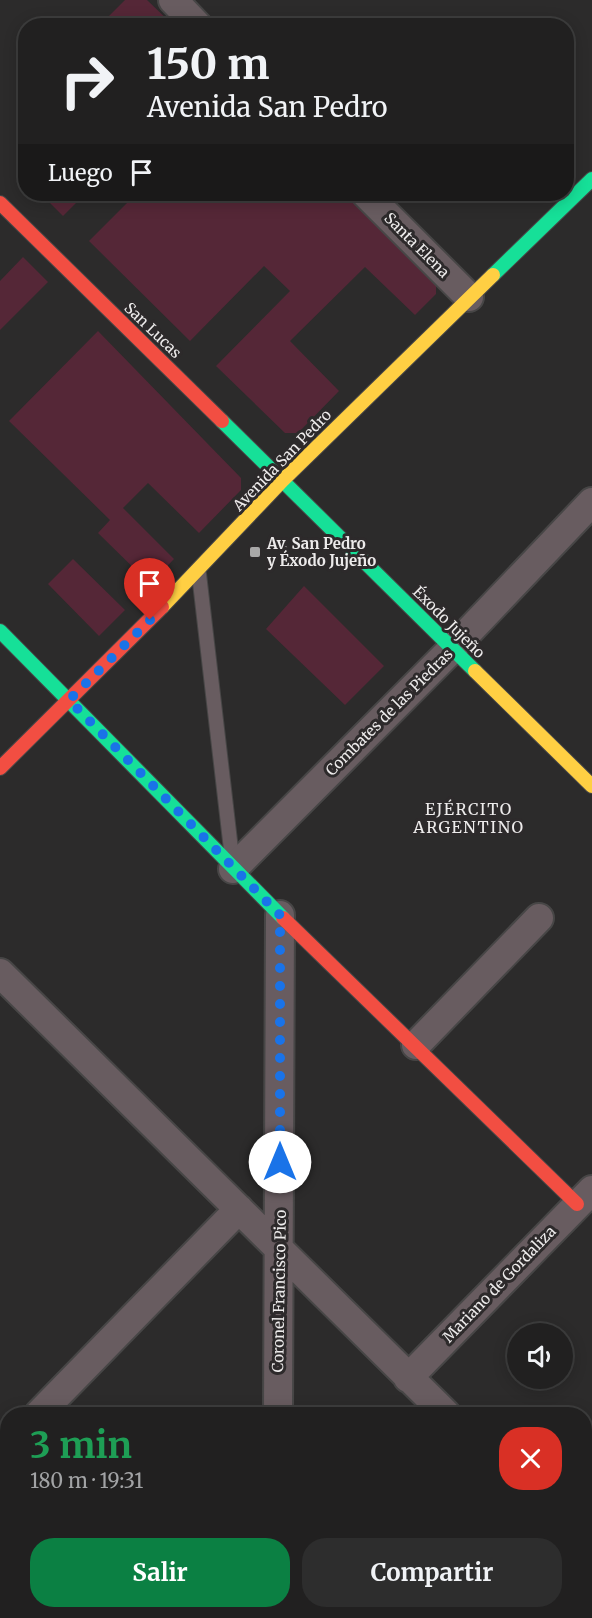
<!DOCTYPE html>
<html lang="es">
<head>
<meta charset="utf-8">
<style>
  body { margin:0; font-family:Merriweather,serif; background:#2d2d2d; color:#f1f3f6; height:100vh; display:flex; flex-direction:column; font-size:22px; white-space:nowrap }
  * { box-sizing:border-box; margin:0 }
  p { font-size:20px; color:#a2a3a5 }
  .icon { flex:none; width:33px; height:33px; fill:none; stroke:currentColor; stroke-width:2; stroke-linecap:round; stroke-linejoin:round }
  .map { position:relative; flex:1; overflow:hidden }
  .drawer { position:absolute; left:0px; top:1407px; width:592px; height:212px; display:flex; flex-direction:column; background:#212020; border-radius:24px 24px 0 0; box-shadow:0 3px 15px #0003,0 0 0 2px #3e3e3e }
  .drawer>* { flex:none }
  .guide { position:absolute; left:18px; top:18px; width:556px; height:183px; border-radius:24px; box-shadow:0 3px 15px #0003,0 0 0 2px #3e3e3e; background:#212020; color:#f1f3f6; overflow:hidden }
  .controls { position:absolute; left:507px; top:1323px; display:grid; gap:12px }
  .controls a { display:grid; place-items:center; width:66px; height:66px; border-radius:50%; background:#212020; box-shadow:0 3px 15px #0003,0 0 0 2px #3e3e3e; font-size:30px }
  .pin { position:absolute; display:grid; place-items:center; width:51px; height:51px; color:#fff; margin:-62px -26px; border-radius:50% 50% 50% 0; rotate:-45deg; box-shadow:0 0 6px #0007 }
  .pin .icon { rotate:45deg }
  .me { position:absolute; width:66px; margin:-33px; rotate:0deg; stroke-linejoin:round; filter:drop-shadow(0 0 4px #0008) }
  .turn { display:flex; align-items:center; gap:21px; height:126px; padding:0 30px; font-size:27px }
  .turn .icon { width:78px; height:78px; stroke-width:2.5 }
  .turn b { display:block; font-size:42px; line-height:51px }
  .then { display:flex; align-items:center; height:57px; padding:0 30px; background:#0003; gap:12px; font-size:22px }
  .round { display:grid; place-items:center; flex:none; width:63px; height:63px; border-radius:24px; background:#2d2d2d }
  .summary { display:flex; align-items:center; justify-content:space-between; height:102px; padding:0 30px }
  h1 { font-size:36px; font-weight:700; line-height:45px; color:#1e9e55 }
  .cta { display:flex; gap:12px; margin-top:auto; padding:12px 30px }
  .cta a { flex:1; height:69px; border-radius:24px; background:#0b8043; color:#fff; font-size:24px; font-weight:700; line-height:69px; text-align:center }
  .cta a+a { background:#2d2d2d; color:#f1f3f6 }
  .map>svg:first-child { display:block }
</style>
</head>
<body>
<div class="map">
<svg width="592" height="1618" viewBox="0 0 592 1618">
  <rect width="100%" height="100%" fill="#2c2b2b"/>
  <path fill="#552737" d="M125,0H147L173,25H100Z
    M41,194H85L63,216Z
    M136,194H346L436,281V294L415,315L365,267L290,341L339,391L298,433H285L216,366L290,291L264,266L190,341L89,241Z
    M23,257L48,282L0,330V281Z
    M98,331L241,478V490L199,533L148,483L123,508L174,559L150,584L98,533L110,520L9,421Z
    M73,559L125,610L99,636L48,584Z
    M304,586L384,666L345,705L266,629Z"/>
  <g fill="none" stroke-linecap="round" stroke-linejoin="round">
    <defs>
      <path id="lane" d="M199,574L232,858"/>
      <path id="street" d="M173,0L198,26
        M366,194L469,297
        M233,869L453,648L592,502
        M0,973L446,1414
        M416,1045L539,918
        M408,1378L592,1190
        M39,1414L239,1209
        M278,1414L280,915
        M0,1454L8,1446
        M0,1500L8,1508
        M585,1548L592,1555
        M110,1611L117,1618
        M226,1618L234,1611
        M274,1618V1611"/>
      <path id="fast" d="M493,275L592,179
        M222,421L475,671
        M0,631L283,918"/>
      <path id="slow" d="M162,607L283,480L493,275
        M475,671L592,786"/>
      <path id="jam" d="M0,203L222,421
        M0,768L162,607
        M283,918L577,1204"/>
    </defs>
    <use href="#lane" stroke="#474646" stroke-width="16"/>
    <use href="#street" stroke="#474646" stroke-width="32"/>
    <use href="#fast" stroke="#474646" stroke-width="16"/>
    <use href="#slow" stroke="#474646" stroke-width="16"/>
    <use href="#jam" stroke="#474646" stroke-width="16"/>
    <use href="#lane" stroke="#685c60" stroke-width="14"/>
    <use href="#street" stroke="#685c60" stroke-width="28"/>
    <use href="#fast" stroke="#16e098" stroke-width="14"/>
    <use href="#slow" stroke="#ffcf43" stroke-width="14"/>
    <use href="#jam" stroke="#f24e42" stroke-width="14"/>
  </g>
  <g fill="none" stroke-linecap="round" stroke-linejoin="round">
    <path stroke="#1a73e8" stroke-width="10" stroke-dasharray="0 18" d="M150,620L69,700L280,915V1162"/>
  </g>
  <rect fill="#a9a8a8" stroke="#2d2a2b" stroke-width="2" x="249" y="546" width="12" height="12" rx="3"/>
  <g text-anchor="middle" dominant-baseline="central" stroke-width="6" stroke-linejoin="round" paint-order="stroke">
    <g font-size="15" fill="#edebeb" stroke="#2d2a2b">
      <text transform="translate(417 245) rotate(45)">Santa Elena</text>
      <text transform="translate(153 330) rotate(44)">San Lucas</text>
      <text transform="translate(282 460) rotate(-46)">Avenida San Pedro</text>
      <text transform="translate(449 622) rotate(45)">Éxodo Jujeño</text>
      <text transform="translate(389 712) rotate(-45)">Combates de las Piedras</text>
      <text transform="translate(499 1284) rotate(-46)">Mariano de Gordaliza</text>
      <text transform="translate(279 1291) rotate(-89)">Coronel Francisco Pico</text>
    </g>
    <g font-size="15" font-weight="bold" fill="#edebeb" stroke="#2d2a2b" text-anchor="start">
      <text x="267" y="543">Av. San Pedro<tspan x="267" dy="17">y Éxodo Jujeño</tspan></text>
    </g>
    <g font-size="16" letter-spacing="1.5" fill="#edebeb" stroke="#2d2a2b">
      <text x="469" y="809">EJÉRCITO<tspan x="469" dy="18">ARGENTINO</tspan></text>
    </g>
  </g>
</svg>
<div class="controls">
<a><svg class="icon" aria-label="sound" viewBox="0 0 24 24"><path d="M4 9h4l5-4v14l-5-4H4zM17 9q2 3 0 6"/></svg></a>
</div>
<div class="pin" style="left:150px;top:620px;background:#d93025"><svg class="icon" aria-label="arrive" viewBox="0 0 24 24"><path d="M6 21V4h12l-3 4 3 4H6"/></svg></div>
<svg class="me" style="left:280px;top:1162px" viewBox="-20 -20 40 40"><circle r="19" fill="#fff"/><path d="M0-13L10 11 0 6-10 11z" fill="#1a73e8"/></svg>
<div class="guide">
<div class="turn"><svg class="icon" aria-label="right" viewBox="0 0 24 24"><path d="M7 20v-9h11M14 6l5 5-5 5"/></svg><div><b>150 m</b>Avenida San Pedro</div></div>
<div class="then">Luego<svg class="icon" aria-label="arrive" viewBox="0 0 24 24"><path d="M6 21V4h12l-3 4 3 4H6"/></svg></div>
</div>
<section class="drawer">
<div class="summary"><div><h1>3 min</h1><p>180 m · 19:31</p></div><a class="round" style="background:#d93025;color:#fff"><svg class="icon" aria-label="close" viewBox="0 0 24 24"><path d="M6 6l12 12M18 6L6 18"/></svg></a></div>
<div class="cta"><a>Salir</a><a>Compartir</a></div>
</section>
</div>
</body>
</html>
